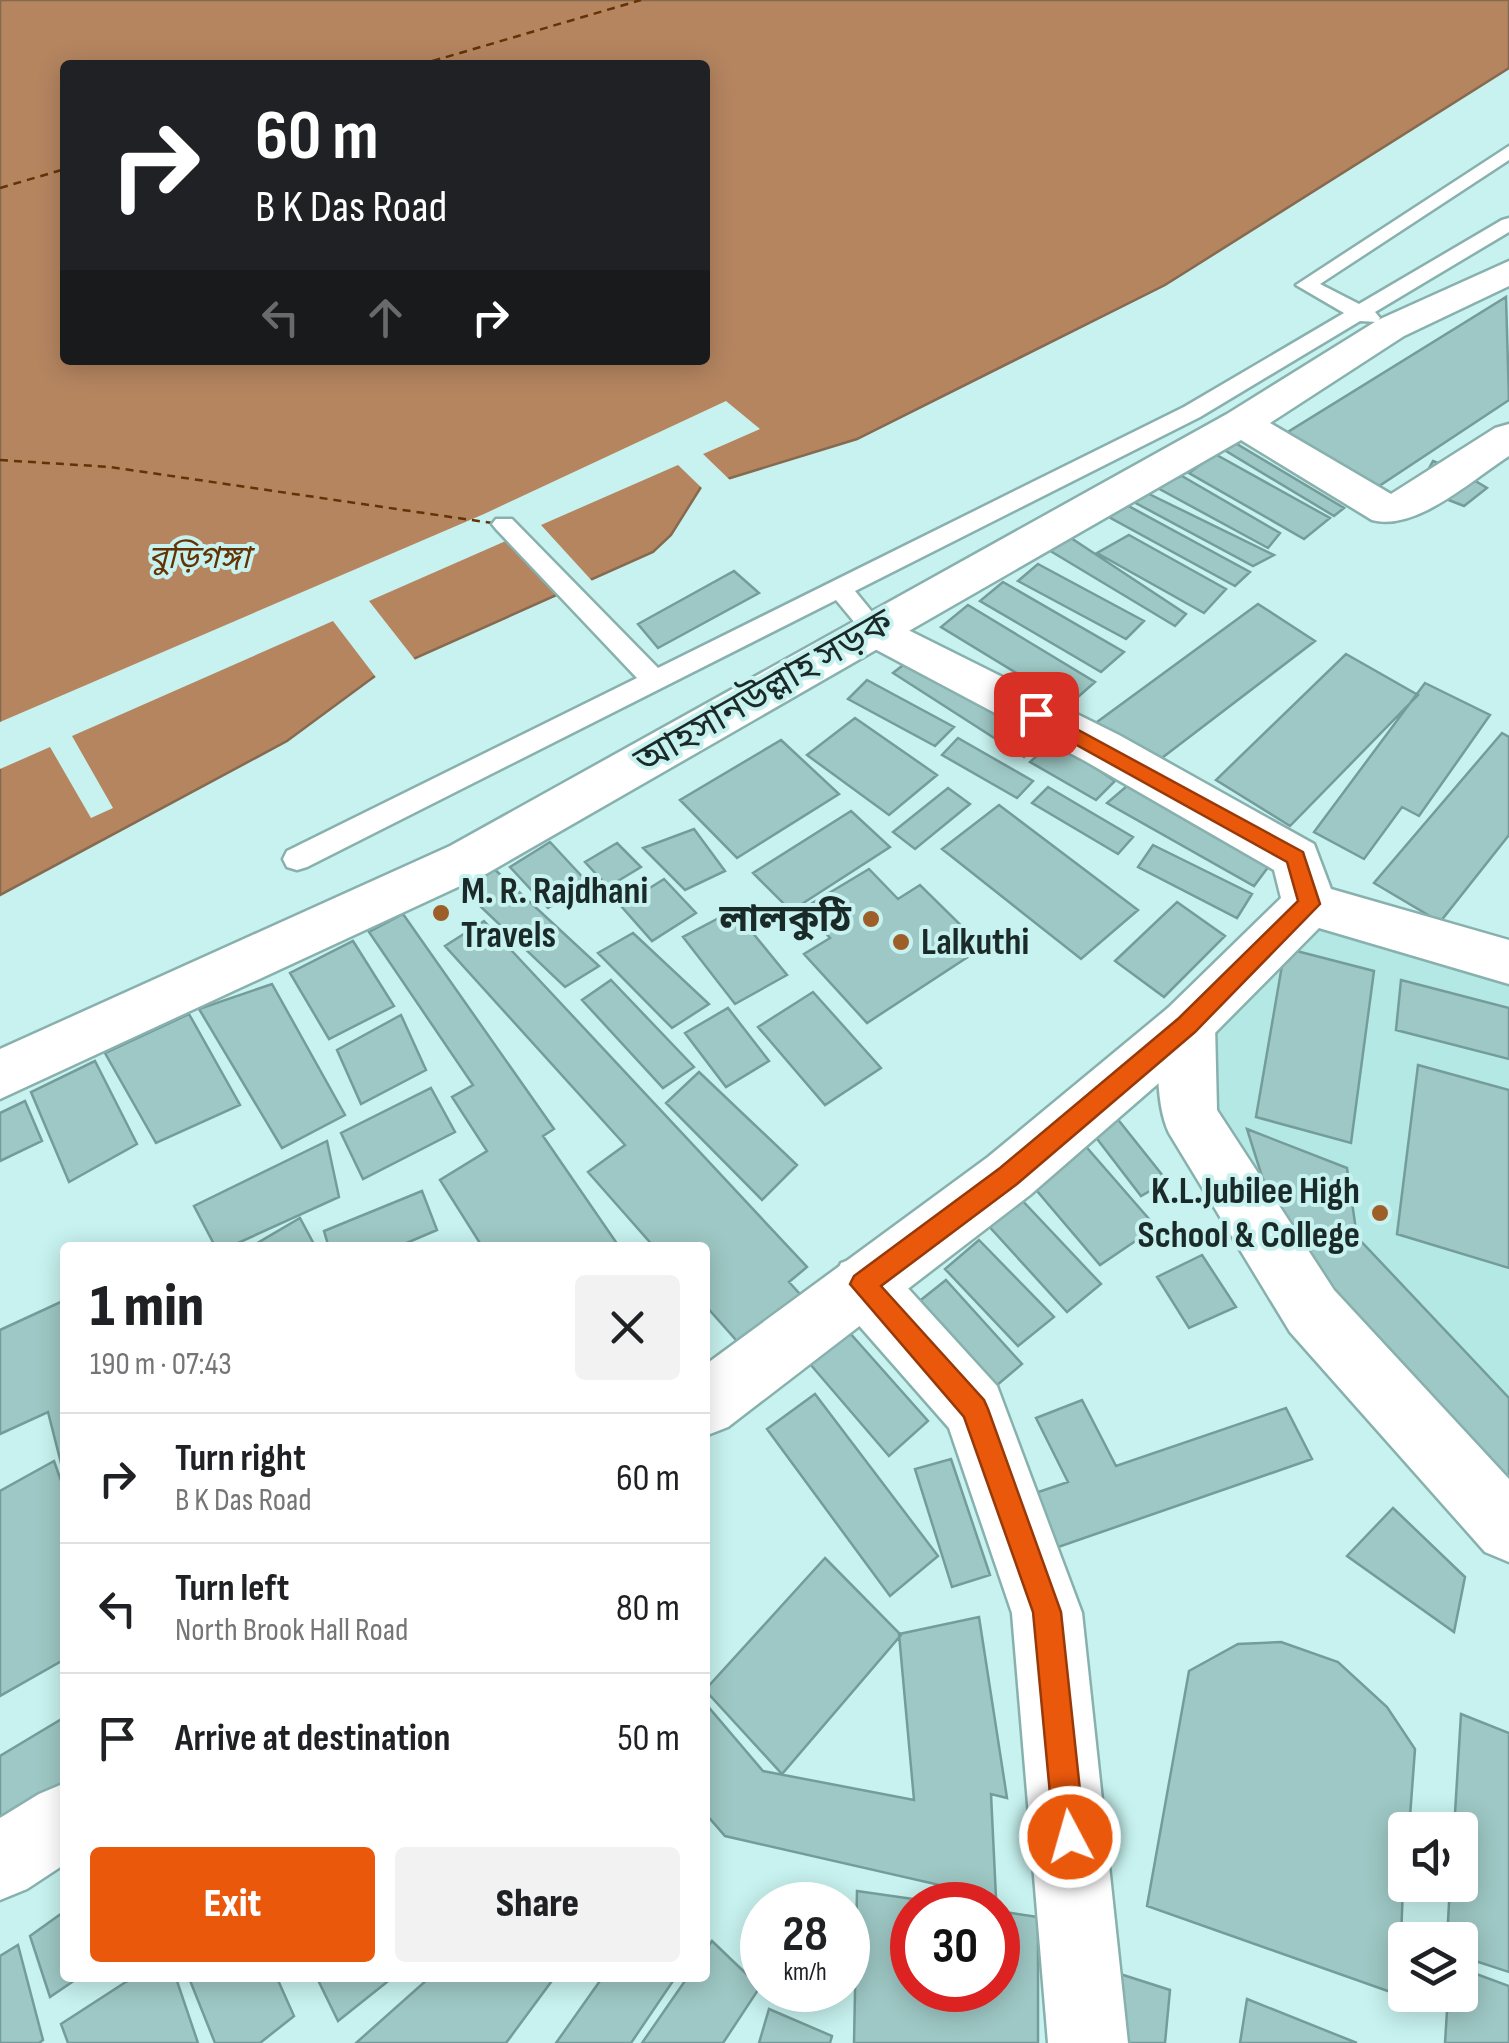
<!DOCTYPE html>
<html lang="en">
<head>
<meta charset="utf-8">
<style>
  body { margin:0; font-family:"Sofia Sans Condensed","Noto Sans Bengali",sans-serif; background:#f2f2f2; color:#202124; height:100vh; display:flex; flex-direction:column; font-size:38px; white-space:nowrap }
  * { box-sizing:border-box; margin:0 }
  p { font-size:32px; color:#757577 }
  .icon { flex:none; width:55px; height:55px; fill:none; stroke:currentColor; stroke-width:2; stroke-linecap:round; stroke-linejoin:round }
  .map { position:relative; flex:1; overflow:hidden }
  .side { position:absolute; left:60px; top:1242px; width:650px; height:740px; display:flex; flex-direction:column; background:#fff; border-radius:10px; box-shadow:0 5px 25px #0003 }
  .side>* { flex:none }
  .top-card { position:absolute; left:60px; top:60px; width:650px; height:305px; border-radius:10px; box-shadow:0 5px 25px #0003; background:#202124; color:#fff; overflow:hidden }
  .controls { position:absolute; left:1388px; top:1812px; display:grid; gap:20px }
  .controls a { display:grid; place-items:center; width:90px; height:90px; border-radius:10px; background:#fff; box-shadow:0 5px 25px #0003; font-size:50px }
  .speed { position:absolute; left:740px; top:1882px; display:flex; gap:20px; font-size:50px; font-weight:700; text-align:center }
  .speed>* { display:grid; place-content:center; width:130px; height:130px; border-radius:50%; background:#fff; box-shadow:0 5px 25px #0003; line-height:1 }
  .speed small { font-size:25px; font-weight:400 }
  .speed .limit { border:15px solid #d22; background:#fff; color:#111 }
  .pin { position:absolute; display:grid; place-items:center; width:85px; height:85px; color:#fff; margin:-42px; border-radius:20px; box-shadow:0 5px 15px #0006 }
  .me { position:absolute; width:110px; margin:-55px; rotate:354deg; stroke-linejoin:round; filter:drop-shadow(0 0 8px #0008) }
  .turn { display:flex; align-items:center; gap:35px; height:210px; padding:0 30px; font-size:45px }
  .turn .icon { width:130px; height:130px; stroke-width:2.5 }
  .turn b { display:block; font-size:70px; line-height:85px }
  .lanes { display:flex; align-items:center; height:95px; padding:0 30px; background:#0003; justify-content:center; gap:50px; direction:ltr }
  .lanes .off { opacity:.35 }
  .round { display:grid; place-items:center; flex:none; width:105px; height:105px; border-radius:10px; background:#f2f2f2 }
  .head { display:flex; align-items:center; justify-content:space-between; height:170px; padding:0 30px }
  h1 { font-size:60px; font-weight:800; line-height:75px }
  .primary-button { display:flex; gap:20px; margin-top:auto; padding:20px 30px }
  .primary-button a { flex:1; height:115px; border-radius:10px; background:#ea580c; color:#fff; font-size:40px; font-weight:800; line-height:115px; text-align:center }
  .primary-button a+a { background:#f2f2f2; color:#202124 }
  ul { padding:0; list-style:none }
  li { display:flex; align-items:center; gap:30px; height:130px; padding:0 30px; border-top:2px solid #e0e0e0 }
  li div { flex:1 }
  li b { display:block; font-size:38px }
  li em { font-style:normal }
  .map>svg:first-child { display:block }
</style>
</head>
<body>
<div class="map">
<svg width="1509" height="2043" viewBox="0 0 1509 2043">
  <rect width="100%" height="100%" fill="#c7f2ef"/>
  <path fill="#b3e8e4" d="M1309,904L1509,964V1528L1189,1115L1187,1025Z"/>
  <path fill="#b58560" stroke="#866a50" stroke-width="2.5" fill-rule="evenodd" d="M0,0H1509V68L1165,285L857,439L701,487L671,535L653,552L375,676L287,741L0,895ZM65,65H705V360H65Z"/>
  <path fill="#c7f2ef" d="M726,401L760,429L703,454L731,481L705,491L678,465L541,525L593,582L560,597L508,540L369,601L416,661L378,680L333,621L72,736L113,808L91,818L50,747L0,769V722L484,514Z"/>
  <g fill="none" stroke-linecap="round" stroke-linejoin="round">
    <path stroke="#633305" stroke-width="2.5" stroke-dasharray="8 6" stroke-linecap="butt" d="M419,65L641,0
      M0,188L65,169
      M0,460L110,467L492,523"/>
  </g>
  <path fill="#9ec8c5" stroke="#749c9a" stroke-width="2.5" d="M1506,297L1509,400L1355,502L1265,446Z
    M1232,441L1344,508L1334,516L1221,448Z
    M1215,454L1330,518L1304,539L1189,473Z
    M1433,461L1462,473L1487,488L1464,506L1418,488Z
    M1182,476L1280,533L1268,548L1154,486Z
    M1147,493L1274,555L1253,566L1132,501Z
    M1123,503L1250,572L1235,586L1107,516Z
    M1129,535L1226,589L1204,613L1097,553Z
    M1071,538L1186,614L1175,626L1047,549Z
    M1038,564L1144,621L1126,639L1018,581Z
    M734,571L759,593L658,648L638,624Z
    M1003,582L1124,652L1101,672L980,601Z
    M1258,604L1315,641L1154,764L1097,722Z
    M968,605L1095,682L1069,705L941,627Z
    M921,651L1051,733L1024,757L893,673Z
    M1346,654L1418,695L1290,826L1216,780Z
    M867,680L954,727L935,746L848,699Z
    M1425,683L1490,715L1419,816L1402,807L1364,859L1314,832Z
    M855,718L937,775L889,815L807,755Z
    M1502,733L1509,737V835L1440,922L1374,883Z
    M958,738L1033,781L1017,798L942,755Z
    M781,740L839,794L737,858L680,800Z
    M1053,741L1082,759L1115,781L1096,800L1030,762Z
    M1134,780L1275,858L1254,886L1107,803Z
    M1048,787L1133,837L1118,854L1032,803Z
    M948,788L970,804L915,849L893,832Z
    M999,805L1138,910L1081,959L942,849Z
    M851,811L890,847L791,911L753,873Z
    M694,829L725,871L685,890L643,848Z
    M550,842L588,883L548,908L510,867Z
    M617,843L641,867L608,887L585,862Z
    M1153,845L1252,894L1237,918L1138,867Z
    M492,867L599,966L565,987L457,884Z
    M869,869L898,899L920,885L983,947L867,1023L804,954L830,938L804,908Z
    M664,879L696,913L652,941L621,906Z
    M1177,902L1225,936L1164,997L1115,961Z
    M734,910L787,975L735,1004L683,937Z
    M403,914L554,1129L543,1136L620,1248H483L440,1180L487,1151L452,1097L473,1085L369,932Z
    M484,921L807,1267L789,1282L827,1324L767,1375L705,1305V1248H655L588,1172L625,1145L445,946Z
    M633,933L709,1004L672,1028L598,953Z
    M353,941L394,1006L329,1039L290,973Z
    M1285,948L1374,971L1351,1143L1256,1117Z
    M611,980L694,1067L663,1088L582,1000Z
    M1401,980L1509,1008V1059L1396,1030Z
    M272,984L345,1115L282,1148L199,1009Z
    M813,992L881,1068L825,1105L758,1027Z
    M728,1008L769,1061L726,1087L685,1033Z
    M189,1014L240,1105L156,1143L105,1053Z
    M401,1015L426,1070L361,1104L337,1050Z
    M95,1061L137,1144L69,1182L31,1092Z
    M1418,1065L1509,1090V1268L1397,1234Z
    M699,1072L797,1165L762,1200L666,1103Z
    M431,1088L455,1132L363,1179L341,1133Z
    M25,1101L42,1141L0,1161V1113Z
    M1116,1117L1167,1181L1141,1196L1091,1131Z
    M1247,1129L1347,1168L1357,1237L1509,1398V1512L1290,1265Z
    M327,1141L339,1197L227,1248H216L194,1206Z
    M1082,1142L1156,1227L1100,1265L1026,1178Z
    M422,1191L437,1230L395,1248H329L324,1231Z
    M1018,1196L1101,1284L1067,1312L985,1222Z
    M300,1218L316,1248H249Z
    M979,1240L1054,1317L1018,1346L945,1269Z
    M1202,1255L1236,1307L1189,1328L1157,1277Z
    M946,1280L1022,1364L983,1397L907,1311Z
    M65,1300V1479L48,1412L0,1434V1330Z
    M849,1332L928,1421L889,1456L810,1364Z
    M815,1394L938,1556L890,1596L767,1429Z
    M1082,1400L1116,1466L1286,1408L1312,1459L1012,1563L991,1508L1068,1482L1036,1418Z
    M951,1459L990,1575L952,1587L915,1469Z
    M54,1461L65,1492V1659L0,1696V1491Z
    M1393,1508L1465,1577L1454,1632L1347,1556Z
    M825,1558L901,1635L782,1774L705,1690Z
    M979,1617L1007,1798L991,1794L996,1898L725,1836L705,1813V1703L763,1771L914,1800L899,1634Z
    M1281,1642L1338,1662L1387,1707L1415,1749L1409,1830H1405L1399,1995L1147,1906L1189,1671L1238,1644Z
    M1461,1714L1509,1733V1972L1460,1956V1940H1447L1450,1885H1460V1830H1454Z
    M65,1717V1847L0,1887V1756Z
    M857,1891L955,1905H912V1990H998V1911L1038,1917V2043H854Z
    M65,1911V1978H78L50,1997L30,1936Z
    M712,1941L760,1987L723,2043H642L687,1978H705V1951Z
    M18,1945L43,2040L39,2043H0V1956Z
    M1460,1968L1509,1986V2043H1445L1448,1995H1460Z
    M1117,1973L1170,1990L1165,2043H1110Z
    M132,1978H176L198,2043H68L61,2024Z
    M189,1978H277L294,2016L260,2043H215Z
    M317,1978H392L338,2021Z
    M429,1978H554L506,2043H356Z
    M602,1978H675L631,2043H556Z
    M1247,1999L1357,2043H1240Z
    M769,2009L832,2036L830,2043H759Z"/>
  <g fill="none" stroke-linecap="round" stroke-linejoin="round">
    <defs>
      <path id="service" d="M1509,146V160L1320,284L1359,304L1502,220L1509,218V232L1375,312L1380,318L1377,322L1360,321L1200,417L855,591L886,629L883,635H865L836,600L307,867L297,870L287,867L283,859L287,851L637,678L496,529L492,524L496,519H512L658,668L1184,407L1344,313L1296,285Z"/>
      <path id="minor" d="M1509,261V286L1404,336L1270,423L1391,494L1495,428L1509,424V456C1473,479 1416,532 1372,520L1241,440L486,874L0,1099V1049L450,846L1227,414L1378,320Z
        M1187,1002L1206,1008L1215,1025L1217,1110L1334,1290L1509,1479V1562L1485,1552L1290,1332L1169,1133C1155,1104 1154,1037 1168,1008Z
        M863,1255L885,1263L997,1386L1082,1613L1128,2043H1048L1012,1613L949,1428L841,1305L832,1284L841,1263Z"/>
      <path id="tertiary" d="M874,613L1119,735L1314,844L1331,889L1509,940V984L1319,928L1206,1042L1030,1195L728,1427L705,1436V1365L988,1157L1168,1008L1281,898L1274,870L1085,761L858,640L851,629L858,618Z
        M65,1783V1864L27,1889L0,1900V1818L39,1794Z"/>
    </defs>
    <use href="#service" stroke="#88b1ae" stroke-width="5"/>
    <use href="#minor" stroke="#88b1ae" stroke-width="5"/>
    <use href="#tertiary" stroke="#88b1ae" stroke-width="5"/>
    <use href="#service" fill="#fff" fill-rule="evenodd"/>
    <use href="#minor" fill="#fff" fill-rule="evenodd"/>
    <use href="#tertiary" fill="#fff" fill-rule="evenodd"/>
  </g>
  <path fill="#ea580c" stroke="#983908" stroke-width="2.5" d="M1036,707L1303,852L1320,904L1195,1032L1017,1184L881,1286L984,1400L988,1409L1061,1612L1085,1837L1080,1848L1070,1852L1059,1848L1054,1837L1033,1612L964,1417L850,1284L854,1276L1000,1168L1179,1018L1298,901L1287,862L1030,719L1027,714Z"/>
  <g fill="#9e5e28" stroke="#c7f2ef" stroke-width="4">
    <circle cx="441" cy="913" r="10"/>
    <circle cx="871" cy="919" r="10"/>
    <circle cx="901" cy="942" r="10"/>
    <circle cx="1380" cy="1213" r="10"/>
  </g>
  <g text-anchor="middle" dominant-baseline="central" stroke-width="8" stroke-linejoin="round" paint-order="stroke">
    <g font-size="32" font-style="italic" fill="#633305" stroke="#c7f2ef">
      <text x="199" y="558">বুড়িগঙ্গা</text>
    </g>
    <g font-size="38" fill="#1a2a29" stroke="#c7f2ef">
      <text transform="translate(764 692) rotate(-30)">আহসানউল্লাহ সড়ক</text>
    </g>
    <g font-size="38" font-weight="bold" fill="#1a2a29" stroke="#c7f2ef" text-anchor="start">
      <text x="461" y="891">M. R. Rajdhani<tspan x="461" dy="44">Travels</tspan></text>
      <text x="851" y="919" text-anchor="end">লালকুঠি</text>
      <text x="921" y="942">Lalkuthi</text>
      <text x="1360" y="1191" text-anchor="end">K.L.Jubilee High<tspan x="1360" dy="44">School &amp; College</tspan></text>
    </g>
  </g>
</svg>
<div class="controls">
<a><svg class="icon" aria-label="sound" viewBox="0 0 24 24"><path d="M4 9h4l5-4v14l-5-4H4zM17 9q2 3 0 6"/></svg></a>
<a><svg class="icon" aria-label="layers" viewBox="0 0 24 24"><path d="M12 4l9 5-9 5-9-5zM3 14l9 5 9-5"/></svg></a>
</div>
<div class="speed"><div>28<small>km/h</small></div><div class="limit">30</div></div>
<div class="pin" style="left:1036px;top:714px;background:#d93025"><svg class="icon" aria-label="arrive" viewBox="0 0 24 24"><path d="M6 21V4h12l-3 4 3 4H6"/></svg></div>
<svg class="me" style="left:1070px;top:1837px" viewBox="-20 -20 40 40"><circle r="17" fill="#ea580c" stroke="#fff" stroke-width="3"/><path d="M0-11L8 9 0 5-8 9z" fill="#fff"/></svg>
<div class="top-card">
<div class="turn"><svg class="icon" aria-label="right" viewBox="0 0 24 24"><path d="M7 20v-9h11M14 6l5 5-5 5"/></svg><div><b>60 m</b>B K Das Road</div></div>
<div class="lanes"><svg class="icon off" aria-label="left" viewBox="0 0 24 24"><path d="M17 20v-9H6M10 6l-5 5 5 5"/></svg><svg class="icon off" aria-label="ahead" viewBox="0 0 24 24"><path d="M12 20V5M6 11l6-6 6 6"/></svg><svg class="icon" aria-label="right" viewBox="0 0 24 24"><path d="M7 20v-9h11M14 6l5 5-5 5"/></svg></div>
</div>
<section class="side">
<div class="head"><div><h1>1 min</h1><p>190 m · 07:43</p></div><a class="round"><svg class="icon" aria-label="close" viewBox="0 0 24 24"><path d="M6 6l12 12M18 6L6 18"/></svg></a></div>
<ul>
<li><svg class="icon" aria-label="right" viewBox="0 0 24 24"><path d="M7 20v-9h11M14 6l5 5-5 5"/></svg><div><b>Turn right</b><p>B K Das Road</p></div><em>60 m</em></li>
<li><svg class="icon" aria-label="left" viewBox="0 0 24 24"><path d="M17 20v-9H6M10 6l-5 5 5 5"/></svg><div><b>Turn left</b><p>North Brook Hall Road</p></div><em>80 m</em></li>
<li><svg class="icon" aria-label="arrive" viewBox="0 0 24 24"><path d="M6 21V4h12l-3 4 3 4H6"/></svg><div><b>Arrive at destination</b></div><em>50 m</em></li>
</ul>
<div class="primary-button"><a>Exit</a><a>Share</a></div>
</section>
</div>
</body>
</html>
